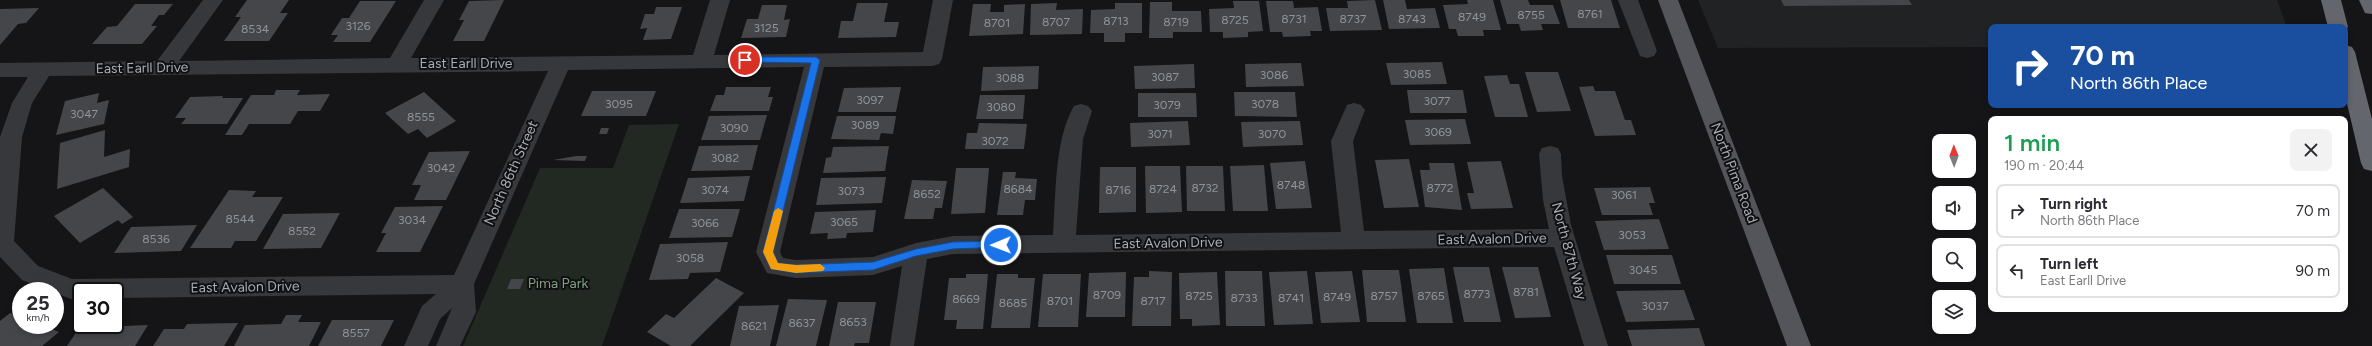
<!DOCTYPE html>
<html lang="en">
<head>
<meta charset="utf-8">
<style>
  body { margin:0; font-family:Figtree,sans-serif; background:#f2f2f3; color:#2b2b33; height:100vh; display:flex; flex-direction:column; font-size:15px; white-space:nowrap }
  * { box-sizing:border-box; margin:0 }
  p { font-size:13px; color:#7c7c81 }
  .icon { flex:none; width:22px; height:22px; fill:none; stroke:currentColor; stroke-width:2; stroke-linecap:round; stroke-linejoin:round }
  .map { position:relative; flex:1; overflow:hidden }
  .sheet { position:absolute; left:1988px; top:116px; width:360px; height:196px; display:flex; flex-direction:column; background:#fff; border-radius:8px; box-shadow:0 2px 6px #0003 }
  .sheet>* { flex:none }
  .top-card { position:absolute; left:1988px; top:24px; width:360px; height:84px; border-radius:8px; box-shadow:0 2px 6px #0003; background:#1a4fa0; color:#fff; overflow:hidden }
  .needle { width:26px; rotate:359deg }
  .fabs { position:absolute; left:1932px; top:134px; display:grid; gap:8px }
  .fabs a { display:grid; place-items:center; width:44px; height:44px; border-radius:8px; background:#fff; box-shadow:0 2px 6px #0003; font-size:20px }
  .speed { position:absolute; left:12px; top:282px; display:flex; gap:8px; font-size:20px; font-weight:700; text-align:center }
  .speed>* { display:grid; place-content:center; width:52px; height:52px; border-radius:50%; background:#fff; box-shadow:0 2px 6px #0003; line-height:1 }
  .speed small { font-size:10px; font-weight:400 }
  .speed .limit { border:2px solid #111; border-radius:6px; background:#fff; color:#111 }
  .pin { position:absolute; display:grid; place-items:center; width:34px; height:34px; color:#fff; margin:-17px; border:2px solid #fff; border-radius:50%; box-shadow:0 1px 4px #0007 }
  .me { position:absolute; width:44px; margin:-22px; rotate:269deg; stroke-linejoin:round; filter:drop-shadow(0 0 3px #0008) }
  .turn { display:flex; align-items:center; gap:14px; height:84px; padding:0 16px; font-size:18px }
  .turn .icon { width:52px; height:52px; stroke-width:2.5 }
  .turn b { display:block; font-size:28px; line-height:34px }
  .round { display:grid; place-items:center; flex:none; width:42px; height:42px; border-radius:8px; background:#f2f2f3 }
  .head { display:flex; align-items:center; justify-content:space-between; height:68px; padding:0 16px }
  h1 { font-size:24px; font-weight:600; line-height:30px; color:#1e9e55 }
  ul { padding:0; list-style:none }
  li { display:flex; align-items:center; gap:12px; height:54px; margin:0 8px 6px; padding:0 8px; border:2px solid #e1e1e2; border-radius:8px }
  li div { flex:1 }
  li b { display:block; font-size:15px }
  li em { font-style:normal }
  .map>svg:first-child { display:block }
</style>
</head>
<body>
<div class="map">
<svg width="2372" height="346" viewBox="0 0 2372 346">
  <rect width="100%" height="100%" fill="#151517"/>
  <path fill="#212224" d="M1698,0H2277L2287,27H1991V47L1718,48Z"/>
  <path fill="#222922" d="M679,124L602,346H463L540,168H613L629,125Z"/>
  <path fill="#44464a" d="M247,0H289L280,13H288L269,41H224L241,17H235Z
    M504,0L484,41H453L464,20H459L469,1Z
    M1375,0L1382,30L1330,31L1326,8H1348L1347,1Z
    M1383,0H1405L1407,9L1435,8L1440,28L1389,29Z
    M1467,0H1493L1501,30H1483L1484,36H1458L1456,29H1449L1443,5L1468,4Z
    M1500,0H1528L1530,5H1553L1560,24H1541L1543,30L1521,31L1519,24H1507Z
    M1560,0H1611L1620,28H1568Z
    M1781,0H1909L1912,5L1784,6Z
    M360,1H396L370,42H333L338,35H331L342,18H349Z
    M1233,1H1259L1263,31L1248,32V37L1223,38V32H1210L1209,9L1234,8Z
    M1266,1H1293L1294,8L1318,7L1322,31H1310L1311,36L1283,37L1282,32H1270Z
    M1150,2H1172V11H1201L1202,32H1173V38H1149Z
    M857,3H888L884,22H899L896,37L838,38L841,21H853Z
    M1057,3L1056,10L1083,9L1082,34L1030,35L1031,4Z
    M1115,3H1142V33H1125V42H1104V33H1090L1091,10L1115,9Z
    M135,4H173L164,15H159L151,26H157L142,44H92L107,27L117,26Z
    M973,4H991L990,12H1004V5L1025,4L1023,34L969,36Z
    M762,5H787L784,20L790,19L786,37L741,38L747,19H758Z
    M656,7H682L671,39L643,40L647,28L640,29L645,14H654Z
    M39,8L26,23L18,24L0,45V9Z
    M1442,62L1447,84L1391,85L1386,63Z
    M1301,63L1304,86L1246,87L1245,64Z
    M1194,64L1195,88L1135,89L1134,66Z
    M1039,66L1038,89L981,91L983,67Z
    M1525,72H1558L1571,111L1537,112Z
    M1507,75L1510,84H1519L1528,117H1495L1484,76Z
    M1593,86L1595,91H1615L1625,120H1631L1636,135L1595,136L1579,87Z
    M726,87H771L768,97H773L769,111H710L716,95H724Z
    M901,87L896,112H838L844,88Z
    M276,90H300L297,95L330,94L320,111H298L290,124H249L242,135H225L251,95H274Z
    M1407,90H1463L1467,113H1410Z
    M592,91H656L646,116H581Z
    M424,92L456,121L427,138L418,129L408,134L385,113Z
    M1234,92H1295L1297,117L1235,116Z
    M99,93L97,103L109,100L104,124L56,135L65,101Z
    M1138,93H1196L1197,117H1138Z
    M980,95H1025L1023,119H976Z
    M223,96L222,98H243L227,124H181L186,118H175L190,97Z
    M767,115L760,140H701L709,116Z
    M837,116H896L893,134L881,133L879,140L831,139Z
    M1465,119L1471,144L1410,145L1405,120Z
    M1188,121L1190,145L1131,147L1130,123Z
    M1300,121L1303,145L1243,147L1241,122Z
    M979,123L1027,124L1024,149H965L967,133H977Z
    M601,128H609L607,134H599Z
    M105,130L104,157L130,149L129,167L57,189L60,143Z
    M758,145L752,170L691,171L699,146Z
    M889,146L885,171L823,173L826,158L831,157L833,147Z
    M470,151L446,200H414L421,185H412L429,152Z
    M576,156H587L585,161L553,160Z
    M1409,159L1419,207L1384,208L1375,160Z
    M1305,161L1312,208L1276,209L1270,163Z
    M1501,161L1513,208L1471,209L1467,193H1474L1467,162Z
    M1429,163H1454L1462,210L1425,207L1420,170H1430Z
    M1264,165L1268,211H1233L1230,166Z
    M1145,166H1180L1182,212L1146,213Z
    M1186,166H1223L1225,211H1187Z
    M1100,167H1136V212L1099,213Z
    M956,168H989L985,213L951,214Z
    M1003,172H1016L1015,178L1037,179L1035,200H1025L1023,215H997Z
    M750,176L744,201L680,203L688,178Z
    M886,177L882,203L816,205L821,178Z
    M912,180L947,181L942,208H935L933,219H904Z
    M1650,187L1655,203H1649L1653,215H1602L1594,188Z
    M103,188L133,217L122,224L118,220L80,243L54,216Z
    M229,190L256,191L252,197H283L256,241H235L231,248H190Z
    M443,206L420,252H376L386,233H381L395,207Z
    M679,209H740L732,237L669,238Z
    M876,210L873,232L847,233L846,238L827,239L828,233L810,234L815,212Z
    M340,213L321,248L263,249L283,214Z
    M1659,219L1669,249L1604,250L1595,221Z
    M197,225L181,251L114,253L131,227Z
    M728,242L720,272L690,273L688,279L649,280L660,244Z
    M1606,255H1672L1681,284H1614Z
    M1453,267H1489L1501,322H1464Z
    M1502,267H1538L1551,317L1515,318Z
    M1444,268L1453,323H1417L1409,269Z
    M1362,270H1399L1406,322H1367Z
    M1149,271L1172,272L1171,326H1132L1134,277H1149Z
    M1225,271H1262L1265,326H1226Z
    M1307,271L1313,324L1274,325L1269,272Z
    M1352,271L1360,322L1321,323L1315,272Z
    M1126,272L1125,317H1086L1089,273Z
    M1217,272L1220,325L1192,326V319H1180L1179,273Z
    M966,274H988L983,329H956L957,320H944L949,278H966Z
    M997,274H1018V278H1035L1030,328H991Z
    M1043,274H1081L1078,327H1038Z
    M716,278L744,293L690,346H671L647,332L666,314L674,318Z
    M511,279H524L520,289H507Z
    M1684,290L1695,320L1626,322L1616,291Z
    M788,299L827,300L816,346H776Z
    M838,302H876L869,343H855L854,346H829Z
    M779,305L770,346H730L739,306Z
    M10,313L21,317V325H42L59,332L42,346H0V321Z
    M286,315H302L298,322H321L309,346H234L245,325L281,324Z
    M332,320H394L381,346H318Z
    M238,323L224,346H153L164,329H184L187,324Z
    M148,325L135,346H67L79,328Z
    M1699,328L1705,346H1632L1627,330Z"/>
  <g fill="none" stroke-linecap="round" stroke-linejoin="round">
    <path fill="#37383c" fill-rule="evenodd" d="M203,0H223L179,61L390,58L424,0H444L411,58L693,55L710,0H730L714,55L923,52L933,0H953L942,59L939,64L932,66L824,67L780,252L783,258L796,260L873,257L916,243L953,236L1053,235C1056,196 1054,140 1074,106L1081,104L1088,106L1092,111L1083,139L1076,235L1341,232L1331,141L1347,105L1354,103L1361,105L1365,110L1353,141L1364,231L1549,229L1543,200L1539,154L1542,148L1550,146L1558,148L1561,154L1562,176L1571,225L1608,346H1584L1554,247L953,254L927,259L914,346H890L902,266L873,275L796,278L767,273L756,252L804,67L568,70L474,284L476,312L460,346H436L452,308L440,319L428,346H404L422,306L436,294L115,298V291H81V298L71,299L22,280L0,257V137L12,103L28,77H0V63L157,61ZM548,71L454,275L72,279L38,266L14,241L22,137L32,103L49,76Z
      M1618,0H1638L1657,51L1654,56L1647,58L1640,56Z"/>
    <path fill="#53555a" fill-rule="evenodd" d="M1658,0H1678L1811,346H1787Z"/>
    <path fill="#63666c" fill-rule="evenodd" d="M2321,0H2341L2348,27L2345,32V27H2328Z
      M2359,0H2372V14L2365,13Z
      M2345,45L2352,47L2355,52L2372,119V171L2364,169L2361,163L2345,95Z"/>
  </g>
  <path fill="#1a73e8" stroke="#114b97" d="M745,57H816L820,60L773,252L778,263L796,265L873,262L916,249L953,242L1001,241L1004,242V247L953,249L916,256L873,270L796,273L771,269L763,252L811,63L742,62V58Z"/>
  <path fill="#f59e0b" d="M778,208L783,211L773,252L778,263L796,265L820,264L825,268L823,271L796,273L771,269L763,252L774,211Z"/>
  <g text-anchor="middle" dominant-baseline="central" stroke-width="4" stroke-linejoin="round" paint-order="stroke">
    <g font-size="12" fill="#8f949b">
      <text x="1590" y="14">8761</text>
      <text x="1531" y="15">8755</text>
      <text x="1472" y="17">8749</text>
      <text x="1294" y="19">8731</text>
      <text x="1353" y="19">8737</text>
      <text x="1412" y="19">8743</text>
      <text x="1235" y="20">8725</text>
      <text x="1116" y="21">8713</text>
      <text x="1056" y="22">8707</text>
      <text x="1176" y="22">8719</text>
      <text x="997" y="23">8701</text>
      <text x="358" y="26">3126</text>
      <text x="766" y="28">3125</text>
      <text x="255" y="29">8534</text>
      <text x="1417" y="74">3085</text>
      <text x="1274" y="75">3086</text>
      <text x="1165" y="77">3087</text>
      <text x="1010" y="78">3088</text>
      <text x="870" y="100">3097</text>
      <text x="1437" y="101">3077</text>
      <text x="619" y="104">3095</text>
      <text x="1265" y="104">3078</text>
      <text x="1167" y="105">3079</text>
      <text x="1001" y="107">3080</text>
      <text x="84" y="114">3047</text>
      <text x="421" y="117">8555</text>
      <text x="865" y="125">3089</text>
      <text x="734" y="128">3090</text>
      <text x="1438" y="132">3069</text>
      <text x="1160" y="134">3071</text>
      <text x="1272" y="134">3070</text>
      <text x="995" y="141">3072</text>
      <text x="725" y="158">3082</text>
      <text x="441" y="168">3042</text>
      <text x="1291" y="185">8748</text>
      <text x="1205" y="188">8732</text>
      <text x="1440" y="188">8772</text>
      <text x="1018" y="189">8684</text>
      <text x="1163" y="189">8724</text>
      <text x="715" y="190">3074</text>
      <text x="1118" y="190">8716</text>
      <text x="851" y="191">3073</text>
      <text x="927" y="194">8652</text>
      <text x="1624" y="195">3061</text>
      <text x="240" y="219">8544</text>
      <text x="412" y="220">3034</text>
      <text x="844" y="222">3065</text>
      <text x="705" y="223">3066</text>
      <text x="302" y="231">8552</text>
      <text x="1632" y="235">3053</text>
      <text x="156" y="239">8536</text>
      <text x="690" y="258">3058</text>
      <text x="1643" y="270">3045</text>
      <text x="1526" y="292">8781</text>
      <text x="1477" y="294">8773</text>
      <text x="1107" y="295">8709</text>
      <text x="1199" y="296">8725</text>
      <text x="1384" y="296">8757</text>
      <text x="1431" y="296">8765</text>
      <text x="1337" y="297">8749</text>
      <text x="1244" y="298">8733</text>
      <text x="1291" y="298">8741</text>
      <text x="966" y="299">8669</text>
      <text x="1060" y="301">8701</text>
      <text x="1153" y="301">8717</text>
      <text x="1013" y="303">8685</text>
      <text x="1655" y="306">3037</text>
      <text x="853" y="322">8653</text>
      <text x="802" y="323">8637</text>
      <text x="754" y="326">8621</text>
      <text x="356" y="333">8557</text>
    </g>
    <g font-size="14" fill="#a8aeb6" stroke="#101012">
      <text x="466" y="63">East Earll Drive</text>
      <text transform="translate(142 68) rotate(-1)">East Earll Drive</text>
      <text transform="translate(511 173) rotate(-66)">North 86th Street</text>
      <text transform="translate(1734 173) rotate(69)">North Pima Road</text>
      <text transform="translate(1492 239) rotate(-1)">East Avalon Drive</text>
      <text transform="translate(1168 243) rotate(-1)">East Avalon Drive</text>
      <text transform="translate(1569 251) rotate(75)">North 87th Way</text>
      <text transform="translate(245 287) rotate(-1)">East Avalon Drive</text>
    </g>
    <g font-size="14" fill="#819f81" stroke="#101012">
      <text x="558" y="283">Pima Park</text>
    </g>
  </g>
</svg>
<div class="fabs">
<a><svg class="needle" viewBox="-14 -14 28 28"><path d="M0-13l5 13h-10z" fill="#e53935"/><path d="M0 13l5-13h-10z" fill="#7c7c81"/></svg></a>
<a><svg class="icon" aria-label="sound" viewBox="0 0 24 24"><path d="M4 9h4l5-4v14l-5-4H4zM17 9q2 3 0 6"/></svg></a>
<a><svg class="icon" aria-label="search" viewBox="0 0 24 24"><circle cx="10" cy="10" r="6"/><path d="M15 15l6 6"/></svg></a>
<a><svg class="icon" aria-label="layers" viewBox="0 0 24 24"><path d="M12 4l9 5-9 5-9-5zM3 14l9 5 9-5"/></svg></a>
</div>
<div class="speed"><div>25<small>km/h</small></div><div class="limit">30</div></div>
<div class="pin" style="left:745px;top:60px;background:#d93025"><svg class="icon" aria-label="arrive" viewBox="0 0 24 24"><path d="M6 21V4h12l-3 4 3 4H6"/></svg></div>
<svg class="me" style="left:1001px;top:245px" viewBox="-20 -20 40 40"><circle r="17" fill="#1a73e8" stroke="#fff" stroke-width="3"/><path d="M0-11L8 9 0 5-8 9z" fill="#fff"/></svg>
<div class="top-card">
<div class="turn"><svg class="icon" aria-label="right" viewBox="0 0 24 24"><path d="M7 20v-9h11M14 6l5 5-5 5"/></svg><div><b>70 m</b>North 86th Place</div></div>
</div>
<section class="sheet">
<div class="head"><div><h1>1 min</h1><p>190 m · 20:44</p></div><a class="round"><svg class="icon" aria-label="close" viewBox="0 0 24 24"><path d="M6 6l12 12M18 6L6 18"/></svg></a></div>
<ul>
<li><svg class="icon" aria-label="right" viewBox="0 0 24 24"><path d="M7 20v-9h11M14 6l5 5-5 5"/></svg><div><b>Turn right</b><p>North 86th Place</p></div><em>70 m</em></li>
<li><svg class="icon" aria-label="left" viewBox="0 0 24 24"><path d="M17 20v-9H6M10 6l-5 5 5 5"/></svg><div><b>Turn left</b><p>East Earll Drive</p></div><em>90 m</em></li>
</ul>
</section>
</div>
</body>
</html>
